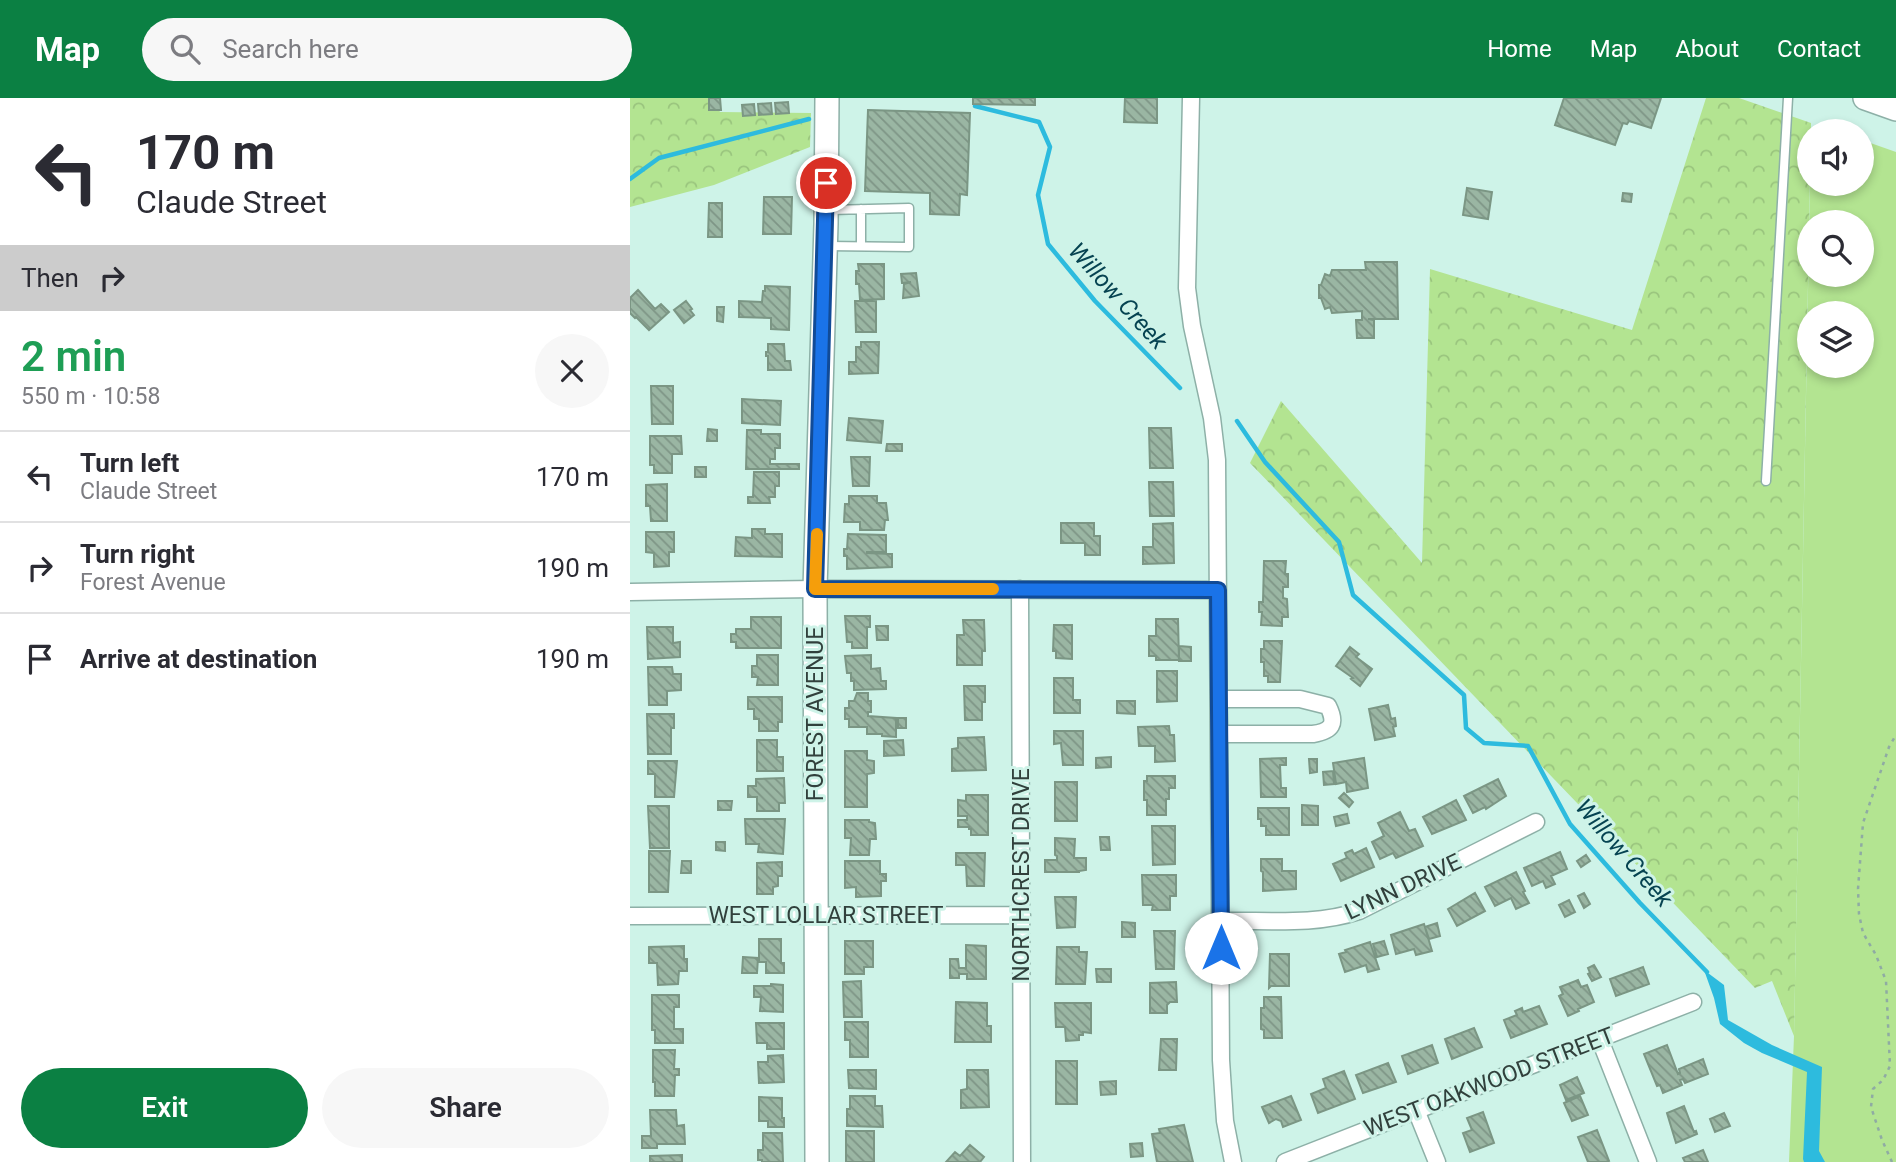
<!DOCTYPE html>
<html lang="en">
<head>
<meta charset="utf-8">
<style>
  body { margin:0; font-family:Roboto,sans-serif; background:#f7f7f7; color:#2b2b33; height:100vh; display:flex; flex-direction:column; font-size:26px; white-space:nowrap }
  * { box-sizing:border-box; margin:0 }
  p { font-size:23px; color:#7c7c81 }
  .icon { flex:none; width:38px; height:38px; fill:none; stroke:currentColor; stroke-width:2; stroke-linecap:round; stroke-linejoin:round }
  .map { position:relative; flex:1; overflow:hidden }
  .sheet { display:flex; flex-direction:column; background:#fff; width:630px }
  .sheet>* { flex:none }
  .hud { background:#fff; color:#2b2b33; overflow:hidden }
  .buttons { position:absolute; left:1167px; top:21px; display:grid; gap:14px }
  .buttons a { display:grid; place-items:center; width:77px; height:77px; border-radius:50%; background:#fff; box-shadow:0 4px 10px #0003; font-size:35px }
  .pin { position:absolute; display:grid; place-items:center; width:60px; height:60px; color:#fff; margin:-30px; border:4px solid #fff; border-radius:50%; box-shadow:0 2px 7px #0007 }
  .me { position:absolute; width:77px; margin:-38px; rotate:0deg; stroke-linejoin:round; filter:drop-shadow(0 0 5px #0008) }
  .turn { display:flex; align-items:center; gap:24px; height:147px; padding:0 21px; font-size:32px }
  .turn .icon { width:91px; height:91px; stroke-width:2.5 }
  .turn b { display:block; font-size:49px; line-height:60px }
  .then { display:flex; align-items:center; height:66px; padding:0 21px; background:#0003; gap:14px; font-size:26px }
  .round { display:grid; place-items:center; flex:none; width:74px; height:74px; border-radius:37px; background:#f7f7f7 }
  .overview { display:flex; align-items:center; justify-content:space-between; height:119px; padding:0 21px }
  h1 { font-size:42px; font-weight:600; line-height:52px; color:#1e9e55 }
  .primary-button { display:flex; gap:14px; margin-top:auto; padding:14px 21px }
  .primary-button a { flex:1; height:80px; border-radius:42px; background:#0b8043; color:#fff; font-size:28px; font-weight:600; line-height:80px; text-align:center }
  .primary-button a+a { background:#f7f7f7; color:#2b2b33 }
  ul { padding:0; list-style:none }
  li { display:flex; align-items:center; gap:21px; height:91px; padding:0 21px; border-top:2px solid #e1e1e2 }
  li div { flex:1 }
  li b { display:block; font-size:26px }
  li em { font-style:normal }
  header { display:flex; align-items:center; gap:42px; box-sizing:border-box; height:98px; padding:0 35px; background:#0b8043; color:#fff }
  header strong { font-size:33px }
  nav { display:flex; gap:38px; margin-inline-start:auto; font-size:24px }
  .search { width:490px; height:63px; background:#f7f7f7; display:flex; align-items:center; gap:18px; box-sizing:border-box; padding:0 24px; border-radius:38px; color:#7c7c81; font-size:26px }
  main { display:flex; flex:1; min-height:0 }
  .map>svg:first-child { display:block }
</style>
</head>
<body>
<header>
<strong>Map</strong>
<div class="search"><svg class="icon" aria-label="search" viewBox="0 0 24 24"><circle cx="10" cy="10" r="6"/><path d="M15 15l6 6"/></svg>Search here</div>
<nav><a>Home</a><a>Map</a><a>About</a><a>Contact</a></nav>
</header>
<main>
<section class="sheet">
<div class="hud">
<div class="turn"><svg class="icon" aria-label="left" viewBox="0 0 24 24"><path d="M17 20v-9H6M10 6l-5 5 5 5"/></svg><div><b>170 m</b>Claude Street</div></div>
<div class="then">Then<svg class="icon" aria-label="right" viewBox="0 0 24 24"><path d="M7 20v-9h11M14 6l5 5-5 5"/></svg></div>
</div>
<div class="overview"><div><h1>2 min</h1><p>550 m · 10:58</p></div><a class="round"><svg class="icon" aria-label="close" viewBox="0 0 24 24"><path d="M6 6l12 12M18 6L6 18"/></svg></a></div>
<ul>
<li><svg class="icon" aria-label="left" viewBox="0 0 24 24"><path d="M17 20v-9H6M10 6l-5 5 5 5"/></svg><div><b>Turn left</b><p>Claude Street</p></div><em>170 m</em></li>
<li><svg class="icon" aria-label="right" viewBox="0 0 24 24"><path d="M7 20v-9h11M14 6l5 5-5 5"/></svg><div><b>Turn right</b><p>Forest Avenue</p></div><em>190 m</em></li>
<li><svg class="icon" aria-label="arrive" viewBox="0 0 24 24"><path d="M6 21V4h12l-3 4 3 4H6"/></svg><div><b>Arrive at destination</b></div><em>190 m</em></li>
</ul>
<div class="primary-button"><a>Exit</a><a>Share</a></div>
</section>
<div class="map">
<svg width="1266" height="1064" viewBox="0 0 1266 1064">
  <defs>
    <pattern id="forest-crowns" width="20" height="18" patternUnits="userSpaceOnUse" patternTransform="scale(1.75)"><rect width="20" height="18" fill="#b3e491"/><path d="M2 6a3 3 0 1 1 6 0M12 15a3 3 0 1 1 6 0" fill="none" stroke="#9ac57e"/></pattern>
    <pattern id="building-back-hatch" width="6" height="6" patternUnits="userSpaceOnUse" patternTransform="scale(1.75)"><rect width="6" height="6" fill="#9ab6a3"/><path d="M-1 5l2 2M0 0l6 6M5-1l2 2" fill="none" stroke="#7e9586"/></pattern>
  </defs>
  <rect width="100%" height="100%" fill="#cef3e8"/>
  <path fill="#b3e491" fill-rule="evenodd" d="M1232,42L1266,54V1064H1159L1164,938L1180,86H1232ZM1180,124H1232V177H1180ZM1180,215H1232V268H1180Z"/>
  <path fill="url(#forest-crowns)" d="M0,0H83L90,14L181,15L180,49L84,87L0,109Z
    M1076,0H1109L1181,25L1164,938L1142,883L1125,890L620,365L651,303L792,465L800,171L1002,232Z"/>
  <path fill="#2dbbde" d="M1074,872L1094,887L1098,922L1142,947L1192,969L1189,1053L1195,1064H1174L1173,1061L1177,974L1132,955L1114,945L1090,926L1084,900Z"/>
  <g fill="none" stroke-linecap="round" stroke-linejoin="round">
    <path stroke="#2dbbde" stroke-width="4.5" d="M345,8L409,24L420,49L408,97L418,146L465,203L550,290
      M0,81L29,60L179,21
      M607,323L635,364L709,444L723,497L834,597L836,630L854,645L898,648L940,726L1010,805L1077,874"/>
  </g>
  <path fill="url(#building-back-hatch)" stroke="#7b9684" stroke-width="2" d="M79,0H90L91,12H79Z
    M343,0H405V7L343,6Z
    M495,0H527V25L494,24Z
    M934,0H1031L1021,30L999,23L997,26L993,25L985,47L925,27Z
    M158,4L159,15L146,16L145,5Z
    M141,5L142,16L129,17L128,6Z
    M124,6L125,17L113,18L112,7Z
    M238,12L340,15L337,97L330,96L329,117L300,116V95L235,93Z
    M837,90L862,94L858,121L833,117Z
    M993,95L1002,96L1001,104L992,103Z
    M134,99H162L161,136H133Z
    M79,105H92V139H78Z
    M735,164H767L768,221H738L744,222V240H727L726,222H732V213L702,215L700,209L695,211L691,200H689V187H691L695,176L700,178L702,172H736Z
    M228,166H254V201L230,202L229,186H226V173H229Z
    M286,175L289,198L273,200L274,186L281,184L272,185L271,176Z
    M135,188L160,189L159,232L141,231V220L109,219V203L132,204L133,193H135Z
    M8,192L25,211L31,206L39,214L19,232L6,219L5,220L0,215V200Z
    M56,203L62,211L60,212L64,217L54,225L44,212Z
    M225,203H246V234H226Z
    M87,209H94L93,224L87,223Z
    M231,244H249L248,275L219,276V264H226V249H231Z
    M138,246H154L155,263H160L161,272H138V258H136V254H138Z
    M21,288H43V326H22Z
    M112,301L151,303L150,327L112,325Z
    M219,320L253,323L251,345L217,342Z
    M519,330H541L543,370H520Z
    M78,331L87,332V343H77Z
    M117,332H131V336H150V350H145V361H140V366H169V371H116Z
    M20,338H51L52,356H42V375H24V367H20Z
    M257,346H272V353H256Z
    M221,359H240L239,388H223Z
    M65,369H76V379H65Z
    M124,374H149V388H145V399H139L140,405H118V399H123Z
    M519,384H543L544,418H520Z
    M37,386V423H21L20,408H16V387Z
    M219,398H247V405H256L258,422H255L254,432H230V424H214L215,406H219Z
    M431,425H464V438H470V457H455V445H431Z
    M543,425L544,465L513,466V449H523V426Z
    M122,431H135V436H152V459L105,458L106,439L122,440Z
    M16,434H44V454H39V468L24,469V455L16,454Z
    M218,436L256,437V454H237V455L262,456V469L217,471V458H214V451H217Z
    M634,463H656L655,476H658V489H653V500L657,501L658,519H652V528L631,527L632,514H629V504H633Z
    M215,518H240V529H237V550H222V544H217Z
    M121,519H151V550H106V544H101V536H106V531H121Z
    M526,521H548L549,562H526V558H519V538H526Z
    M333,522H354L355,553H352V567H327V537H334Z
    M424,527H442V561L426,560V553H423Z
    M246,528H258V542H247Z
    M17,529H43V545L50,544V559L18,561Z
    M634,543H652L650,584H638V578H634V564H631V551H634Z
    M549,548L561,549V563H549Z
    M720,549L729,556L726,559L742,571L730,588L721,581L723,580L706,568Z
    M127,557H148V587H127L128,579H122V568H127Z
    M241,557V571L250,570L251,583H256V591L224,592V583H221V575H217L215,558Z
    M18,569H42L43,576H51V592L37,593V607H19Z
    M527,573H547V603L527,604Z
    M424,580H443V602H450V615H424Z
    M334,588H355V604H352V622H335Z
    M227,595H238V603H241V614H238V618L266,620V639L252,638V636H237V629H219V621H215V610H219V603H224Z
    M118,599H152V624H148V633H129V621H124V611H118Z
    M487,603H505V616L487,615Z
    M758,607L761,621L765,620L766,628L763,629L765,638L745,642L739,611Z
    M17,616H44V630H41V656H18Z
    M268,620H276V630H268Z
    M539,628L540,637H544L545,663L525,664V648H509L508,629Z
    M424,633H453V667H433L431,645L424,646Z
    M354,639L356,672L322,673V651L328,650V640Z
    M127,642H147V659H153V673H127Z
    M273,642L274,657L254,658V643Z
    M215,653H237V662L244,663V675L237,676V709H215Z
    M481,659V669L466,670V660Z
    M656,660V667H650L651,690H656V699H631L630,661Z
    M734,660L738,690L717,694L716,684L706,686L703,665Z
    M679,661H687V674L680,675Z
    M18,663H47L44,699H25V676H18Z
    M703,673L704,686L694,687L693,674Z
    M517,678H545V690H539V701H536V717H517V702H514V683H517Z
    M154,680L155,705H149V713H127V699H118V688H126V681Z
    M868,681L876,698L856,711L855,709L843,715L834,698Z
    M425,684H447V723H425Z
    M714,695L723,704L719,709L709,700Z
    M336,697H358V737H341V731H339V729H328V722H337V718H328V702L336,703Z
    M826,702L836,722L802,736L793,719Z
    M88,703H102L101,712H88Z
    M672,707L688,708V727H672Z
    M18,708H39V750H20Z
    M628,710H659V737H636V728H631V721H628Z
    M770,714L779,733L785,731L793,748L766,760L763,755L750,761L742,744L754,738L748,725Z
    M717,716L719,725L706,728L704,719Z
    M115,721H155L153,756L128,754L129,746H116Z
    M215,722H239V724L245,725L246,741H240L239,757H220L221,740H215Z
    M522,728H545V766L523,767Z
    M470,739H479L480,752H471Z
    M425,740L445,741L444,760H456V772L449,773V774H415V762H427V758L425,757Z
    M86,744H95V753L86,752Z
    M736,750L744,769L711,783L703,766L717,760L715,755L722,752L724,756Z
    M19,753H40L38,794H19Z
    M930,754L937,771L921,778L925,786L916,790L913,783L902,788L894,770Z
    M326,755H355L354,788H337L336,767H326Z
    M956,757L960,763L951,769L947,763Z
    M631,761H652V773H666V791L633,793V774L631,773Z
    M52,763H61V775H51Z
    M215,763H250V776H256V783H251V798L226,799V789L215,790Z
    M152,764V778H148V788L143,789V796H127V765Z
    M886,774L895,793L893,794L899,805L886,811L881,800L865,808L855,789Z
    M512,777H546V798H540V812H522L523,807H513Z
    M845,795L855,813L827,828L818,811Z
    M954,795L960,806L954,810L948,798Z
    M425,799H446L445,829L427,830Z
    M939,802L945,814L935,819L929,807Z
    M492,824L505,825V839H492Z
    M807,825L810,838L799,841L795,829Z
    M794,826L802,853L786,857L784,851L766,856L761,837Z
    M524,833H545L544,871H526Z
    M129,841H151V865H154V875H136V864H129Z
    M215,843H243V869H234V876H215Z
    M754,843L758,856L747,859L743,846Z
    M740,844L749,871L738,874L736,867L715,874L709,856L716,854L715,852Z
    M336,847L356,848V881H337V876H329V880H320V861H328L329,870H336Z
    M54,848V861H57V873H49L48,886L28,887L27,865H19V849Z
    M427,849H449V854H457L455,886H426Z
    M640,856H659V888H641L639,890Z
    M113,859L128,860L127,875H112Z
    M964,867L971,879L962,883L958,876L960,875L958,870Z
    M1013,869L1019,886L986,898L980,881Z
    M466,871H481V884H467Z
    M948,882L951,889L957,887L964,904L948,911L949,913L938,918L929,898L933,896L930,889Z
    M231,883L232,919H214L213,884Z
    M546,884L547,904H540L537,907V915H520V885Z
    M141,886L153,887V914L130,913L131,899H124V888H141Z
    M22,897H49V909H44V931H53V945H25V932H22Z
    M634,899H651L652,940H634V932L631,931V910H634Z
    M326,904L357,905V928H361V944H325Z
    M425,905H461V935L453,934V937H449V942L436,943L435,929H426Z
    M909,908L917,926L881,940L874,922L887,917L885,913L892,910L893,914Z
    M215,924H238V959H220V942H215Z
    M126,925H154V951H137V945H127Z
    M844,930L852,949L822,961L815,941Z
    M531,941H547L546,972H529Z
    M802,947L808,965L778,976L772,958Z
    M1037,947L1048,976L1050,975L1049,971L1073,961L1078,976L1055,985L1053,981L1050,982L1052,987L1033,995L1030,987L1027,988L1014,956Z
    M23,952H45L44,971H49V977H45L44,998H25V984H23Z
    M153,957L154,984L129,985L128,964H138V958Z
    M426,963H447V1006H426Z
    M758,965L766,984L733,995L726,977Z
    M218,972H246V991L219,990Z
    M337,972H358L359,1009L331,1010V992L337,991Z
    M714,973L725,1001L688,1015L681,996L696,990L693,981Z
    M947,979L954,995L936,1002L930,987Z
    M486,983V996L471,997L470,984Z
    M220,998H245V1008H252L253,1029L217,1028V1011H220Z
    M661,998L671,1022L653,1029L651,1023L646,1021L639,1025L632,1009Z
    M950,998L958,1017L942,1023L934,1005Z
    M129,999L152,1000V1020H154V1029H138V1023H129Z
    M1054,1008L1064,1034L1066,1033L1067,1036L1046,1045L1037,1015Z
    M20,1012H46L47,1028L54,1027L55,1046H27V1050H12V1038H21Z
    M853,1014L864,1045L840,1054L833,1035L842,1032L837,1020Z
    M1094,1015L1100,1028L1085,1034L1080,1021Z
    M554,1027L563,1064H527L522,1036L530,1035L529,1031Z
    M967,1032L979,1063L976,1064H958L948,1039Z
    M216,1033H244V1064H216Z
    M133,1035H152L153,1064H132V1062H128V1052H133Z
    M512,1045L513,1058L501,1059L500,1046Z
    M340,1047L354,1059L350,1064H316L325,1054L330,1058Z
    M1073,1052L1078,1064H1055L1053,1060Z
    M52,1057V1064H20V1058Z"/>
  <g fill="none" stroke-linecap="round" stroke-linejoin="round">
    <defs>
      <path id="lane" d="M197,148L279,149V110L199,112
        M231,148V111
        M1136,383L1158,0"/>
      <path id="street" d="M561,0L557,190L562,228L582,320L587,362L591,962L595,1023L603,1064
        M390,491L392,1064
        M0,494L185,491L588,492
        M589,601H670L698,608C707,626 702,633 683,636H589
        M0,818L392,817
        M590,823C636,822 685,828 729,813L906,724
        M970,942L1018,1064
        M786,1012L807,1064
        M655,1064L1063,904"/>
      <path id="secondary" d="M1235,0L1266,11
        M187,1064L185,491L196,126L197,0"/>
    </defs>
    <use href="#lane" stroke="#8db0a7" stroke-width="11"/>
    <use href="#street" stroke="#8db0a7" stroke-width="19"/>
    <use href="#secondary" stroke="#8db0a7" stroke-width="26"/>
    <path stroke="#8faba3" stroke-width="2.5" stroke-dasharray="3.5 5" stroke-linecap="butt" d="M1262,1064L1252,1042L1241,1009L1243,991L1253,982L1260,968L1256,883L1246,857L1233,835L1229,816L1228,791L1233,725L1259,649L1266,637"/>
    <use href="#lane" stroke="#fff" stroke-width="8"/>
    <use href="#street" stroke="#fff" stroke-width="16"/>
    <use href="#secondary" stroke="#fff" stroke-width="23"/>
  </g>
  <g fill="none" stroke-linecap="round" stroke-linejoin="round">
    <defs>
      <path id="route" d="M196,85L185,491L588,492L591,850"/>
    </defs>
    <use href="#route" stroke="#114b97" stroke-width="18"/>
    <use href="#route" stroke="#1a73e8" stroke-width="12"/>
    <path stroke="#f59e0b" stroke-width="12" d="M187,436L185,491H363"/>
  </g>
  <g text-anchor="middle" dominant-baseline="central" stroke-width="6" stroke-linejoin="round" paint-order="stroke">
    <g font-size="23" fill="#31403c" stroke="#cef3e8">
      <text transform="translate(185 616) rotate(-90)">FOREST AVENUE</text>
      <text transform="translate(391 777) rotate(-90)">NORTHCREST DRIVE</text>
      <text transform="translate(773 789) rotate(-25)">LYNN DRIVE</text>
      <text x="196" y="817">WEST LOLLAR STREET</text>
      <text transform="translate(859 984) rotate(-21)">WEST OAKWOOD STREET</text>
    </g>
    <g font-size="24" font-style="italic" fill="#064351" stroke="#cef3e8">
      <text transform="translate(488 198) rotate(48)">Willow Creek</text>
      <text transform="translate(994 755) rotate(49)">Willow Creek</text>
    </g>
  </g>
</svg>
<div class="buttons">
<a><svg class="icon" aria-label="sound" viewBox="0 0 24 24"><path d="M4 9h4l5-4v14l-5-4H4zM17 9q2 3 0 6"/></svg></a>
<a><svg class="icon" aria-label="search" viewBox="0 0 24 24"><circle cx="10" cy="10" r="6"/><path d="M15 15l6 6"/></svg></a>
<a><svg class="icon" aria-label="layers" viewBox="0 0 24 24"><path d="M12 4l9 5-9 5-9-5zM3 14l9 5 9-5"/></svg></a>
</div>
<div class="pin" style="left:196px;top:85px;background:#d93025"><svg class="icon" aria-label="arrive" viewBox="0 0 24 24"><path d="M6 21V4h12l-3 4 3 4H6"/></svg></div>
<svg class="me" style="left:591px;top:850px" viewBox="-20 -20 40 40"><circle r="19" fill="#fff"/><path d="M0-13L10 11 0 6-10 11z" fill="#1a73e8"/></svg>
</div>
</main>
</body>
</html>
